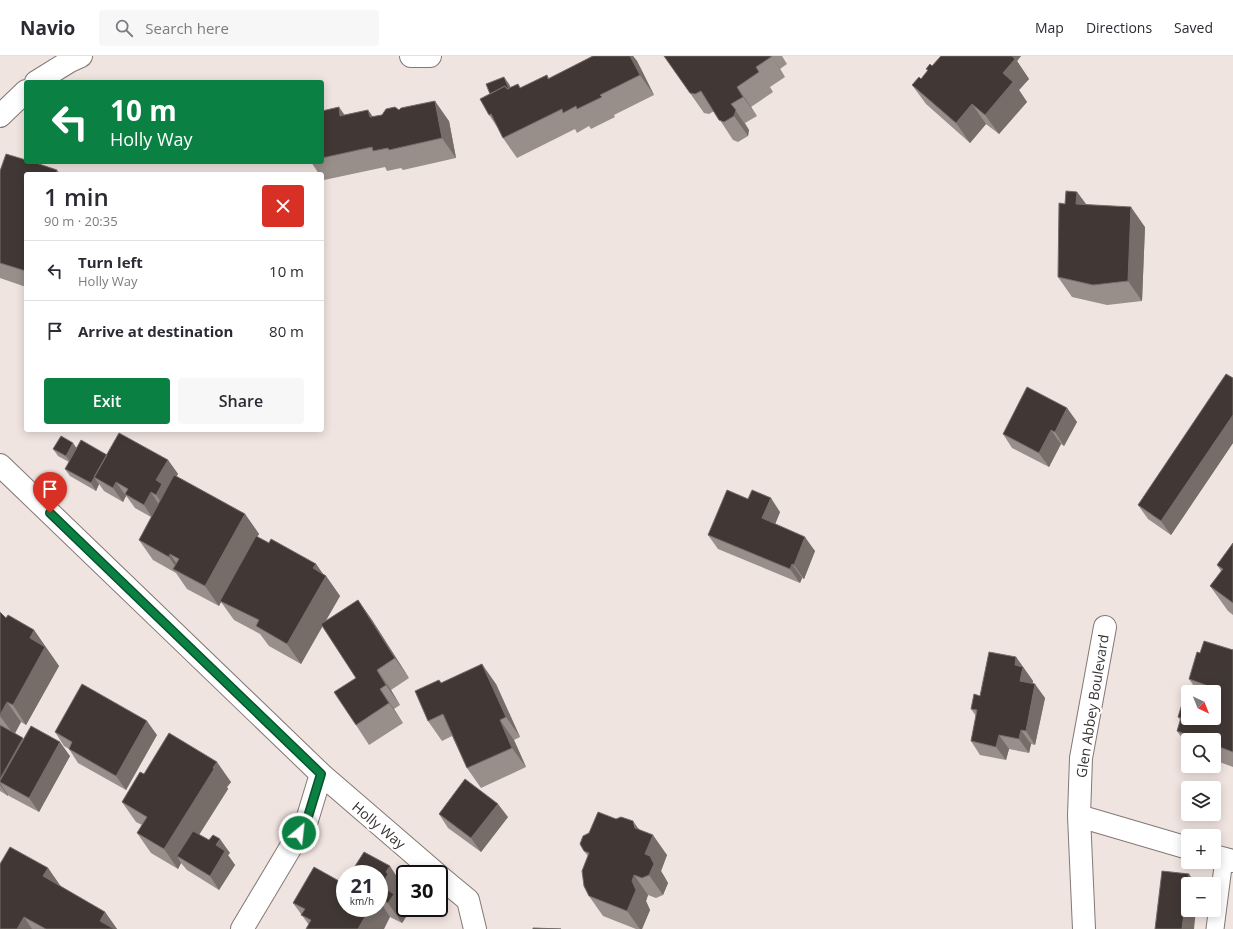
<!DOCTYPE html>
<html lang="en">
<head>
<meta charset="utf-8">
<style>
  body { margin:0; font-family:"Open Sans",sans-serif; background:#f7f7f7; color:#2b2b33; height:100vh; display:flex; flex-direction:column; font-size:15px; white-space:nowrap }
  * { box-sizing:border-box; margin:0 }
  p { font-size:13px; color:#7c7c81 }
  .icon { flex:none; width:22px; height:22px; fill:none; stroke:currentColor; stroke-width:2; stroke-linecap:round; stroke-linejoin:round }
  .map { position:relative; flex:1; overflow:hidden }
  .details { position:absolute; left:24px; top:116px; width:300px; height:260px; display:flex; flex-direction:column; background:#fff; border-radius:4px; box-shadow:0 2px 10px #0003 }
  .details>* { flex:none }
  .banner { position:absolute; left:24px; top:24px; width:300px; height:84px; border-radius:4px; box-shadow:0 2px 10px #0003; background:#0b8043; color:#fff; overflow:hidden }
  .needle { width:26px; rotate:137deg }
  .buttons { position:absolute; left:1181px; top:629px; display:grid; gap:8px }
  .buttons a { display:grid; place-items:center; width:40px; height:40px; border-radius:4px; background:#fff; box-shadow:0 2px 10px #0003; font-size:20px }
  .speed { position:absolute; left:336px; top:809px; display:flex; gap:8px; font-size:20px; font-weight:700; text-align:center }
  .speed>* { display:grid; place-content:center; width:52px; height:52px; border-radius:50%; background:#fff; box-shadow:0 2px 10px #0003; line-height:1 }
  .speed small { font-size:10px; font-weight:400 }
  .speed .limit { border:2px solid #111; border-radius:6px; background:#fff; color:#111 }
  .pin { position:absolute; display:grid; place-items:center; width:34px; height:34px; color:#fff; margin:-41px -17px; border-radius:50% 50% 50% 0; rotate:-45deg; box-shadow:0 0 4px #0007 }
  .pin .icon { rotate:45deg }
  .me { position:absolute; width:44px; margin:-22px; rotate:28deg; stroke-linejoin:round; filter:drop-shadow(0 0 3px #0008) }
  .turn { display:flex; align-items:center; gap:14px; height:84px; padding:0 20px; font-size:18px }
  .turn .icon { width:52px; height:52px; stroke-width:2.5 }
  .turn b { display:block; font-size:28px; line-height:34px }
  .round { display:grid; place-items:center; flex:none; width:42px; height:42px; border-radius:4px; background:#f7f7f7 }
  .summary { display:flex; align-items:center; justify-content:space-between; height:68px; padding:0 20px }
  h1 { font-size:24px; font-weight:600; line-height:30px }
  .button { display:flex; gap:8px; margin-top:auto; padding:8px 20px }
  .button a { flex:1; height:46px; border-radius:4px; background:#0b8043; color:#fff; font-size:16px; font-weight:600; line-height:46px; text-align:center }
  .button a+a { background:#f7f7f7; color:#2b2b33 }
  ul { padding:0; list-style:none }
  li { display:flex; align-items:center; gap:12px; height:60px; padding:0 20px; border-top:1px solid #e1e1e2 }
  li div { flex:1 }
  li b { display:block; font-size:15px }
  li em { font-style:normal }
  header { display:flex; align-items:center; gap:24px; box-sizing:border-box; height:56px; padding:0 20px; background:#fff; border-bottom:1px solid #e1e1e2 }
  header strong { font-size:19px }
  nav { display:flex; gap:22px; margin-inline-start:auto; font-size:14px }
  .search { width:280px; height:36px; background:#f7f7f7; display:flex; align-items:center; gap:10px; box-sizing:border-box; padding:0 14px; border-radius:4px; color:#7c7c81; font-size:15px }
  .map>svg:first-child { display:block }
</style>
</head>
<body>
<header>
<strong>Navio</strong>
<div class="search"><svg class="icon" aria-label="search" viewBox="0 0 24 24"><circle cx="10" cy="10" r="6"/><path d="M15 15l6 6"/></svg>Search here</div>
<nav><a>Map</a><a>Directions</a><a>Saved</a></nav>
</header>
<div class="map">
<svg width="1233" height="873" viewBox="0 0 1233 873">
  <rect width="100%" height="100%" fill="#f0e4e0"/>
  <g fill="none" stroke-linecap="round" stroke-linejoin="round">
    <defs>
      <path id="lane" d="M1215,873L1224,803"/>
      <path id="street" d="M411,0H430
        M36,26L70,5L81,0
        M0,60L26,35
        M0,409L321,718L437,818
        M439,820L468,844L475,873
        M242,873L307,764L321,718"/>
      <path id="secondary" d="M1079,760L1188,792
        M1214,800L1233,805
        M1084,873L1079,760L1081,702L1105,571"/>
    </defs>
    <use href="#lane" stroke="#837875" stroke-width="19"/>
    <use href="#street" stroke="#837875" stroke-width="24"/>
    <use href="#secondary" stroke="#837875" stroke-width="24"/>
    <use href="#lane" stroke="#fff" stroke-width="17"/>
    <use href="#street" stroke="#fff" stroke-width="22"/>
    <use href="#secondary" stroke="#fff" stroke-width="22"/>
  </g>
  <path fill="#988e8a" d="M593,0H633L637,5L654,39L614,59L615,61L591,73L589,70L577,77L575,73L517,102L503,82L498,72L489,59L509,28L511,32H521L547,19L549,22Z
    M664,0H782L787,8L780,13L785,21L770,31L773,36L751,51L757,60L745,67L749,74L748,80L738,86L733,84L714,55L709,58L704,57Z
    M941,0H1021L1017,5L1029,23L1019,34L1027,46L999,78L986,68L970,87L926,48L912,29L921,23L928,15L926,13L932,10Z
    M368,54L373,61L382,59L399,54L449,65L456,102L403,114L401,112L387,115L385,111L324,124L322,122V118H319L311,106H322V55L344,59Z
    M0,115L26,118V231L0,222Z
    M1077,136L1086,148L1145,171L1142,245L1107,249L1072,241L1058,221L1065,148Z
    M1233,322V387L1171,479L1148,463L1138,449Z
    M1067,352L1077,366L1064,390L1061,388L1049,411L1012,392L1003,378Z
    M77,392L107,399L168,404L178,418L176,420L245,458L259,478L257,481L269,487L316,508L323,518L326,520L340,540L325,566L358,544L372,564L409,622L391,634L400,649L394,653L403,667L369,689L356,669V622L322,570L301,608L269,590L260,578L234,564L221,546L219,550L187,533L176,517L153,504L139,484L151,461L135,452L127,441L126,440L123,446L104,435L99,428L96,435L70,420L65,413L69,406L58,400L53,393Z
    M748,443L780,456L775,468L815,495L804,523L802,522L800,527L718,493L708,479Z
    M1233,487V559L1228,555L1210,530L1221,515L1217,509Z
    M0,556L6,562L34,574L59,610L26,669L21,666L15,677L24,683L70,700L39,756L9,740L8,739V740L0,735Z
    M1233,593V711L1214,704V684H1188V691L1177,675L1180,664L1178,661L1188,662L1214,636H1198L1189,623L1233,594Z
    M1016,601L1033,625V627L1045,642L1035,689L1031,688L1029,697L1009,693L1006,704L980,699L971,685L976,660L971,653L980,640Z
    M441,627L496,628L520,681L514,684L526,711L481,732L467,712L452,680L442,685L428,665Z
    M55,676L157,679L126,734L78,707L69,693L64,690Z
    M144,718L231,726L227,731L228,733L199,779L230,797L228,799L235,809L219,834L187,814L181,807L178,813L151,797L137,777L142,769L136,766L122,746Z
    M439,758L508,761L481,796L448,772Z
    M638,772L667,799L661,815L664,820L668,827L663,839L656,842L648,839L646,845L650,854L642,873H636L603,860L589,840L588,800L584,795Z
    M48,812L61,831L105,856L117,873H0Z
    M379,818L403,830L401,835L402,837L398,844L408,858L402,867L390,861L309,869L293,847L339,825L379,852Z"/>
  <path fill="#766c68" d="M630,0H633L637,5L654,39L640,19Z
    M771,0L780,13L785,21Z
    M1007,0H1021L1017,5L1029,23L1019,34L1027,46L999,78L985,59Z
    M504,21L509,28L516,45L511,38Z
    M737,31L751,51L757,60L743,41Z
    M435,45L449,65L456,102L442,82Z
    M731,48L749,74L748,80L734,60Z
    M972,48L986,68L970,87L956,67Z
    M339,51L353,71L340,60Z
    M368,54L382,74L370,61Z
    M57,114L60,118H56Z
    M1077,136L1091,155L1076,148Z
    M1131,151L1145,171L1142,245L1128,225Z
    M1067,352L1077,366L1064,390L1055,376Z
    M1233,359V387L1171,479L1161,465Z
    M1051,374L1061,388L1049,411L1039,397Z
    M73,387L78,394L71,407L66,400Z
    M168,404L178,418L168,436L166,453L156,439V424Z
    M94,421L99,428L96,435L91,427Z
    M116,426L126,440L123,446L113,432Z
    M151,436L160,450L153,463L144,449Z
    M771,442L780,456L772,476L762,462Z
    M245,458L259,478L222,545H220L221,546L219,550L205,530Z
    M805,481L815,495L804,523L794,509Z
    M170,498L184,518L180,517L169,501Z
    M316,508L325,521L326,520L340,540L301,608L287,588L313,512Z
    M792,508L802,522L800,527L790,513Z
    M358,544L372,564L409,622L395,602Z
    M34,574L59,610L26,669L13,649L30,582Z
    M1016,601L1033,625L1030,638L1020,625L1015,609Z
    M482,608L496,628L520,681L506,661Z
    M377,614L391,634L400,649L386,629Z
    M1035,628L1045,642L1035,689L1026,675Z
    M380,633L394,653L403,667L389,647Z
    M7,646L21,666L14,679L0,660V659Z
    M500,664L514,684L526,711L512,692Z
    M147,665L157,679L126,734L116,720Z
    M1021,674L1031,688L1029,697L1019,683Z
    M999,679L1009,693L1006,704L996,691Z
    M23,682L33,696L0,726V723Z
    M60,686L70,700L39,756L29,742Z
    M217,706L231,726L227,731L228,733L183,804L177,800L181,807L178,813L164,793Z
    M0,727L8,739V740L0,729Z
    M498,748L508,761L481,796L471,782Z
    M633,765L647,785L653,779L667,799L661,815L664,820L668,827L663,839L649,819L645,798Z
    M220,783L230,797L228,799L235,809L219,834L210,820L216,789Z
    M390,810L403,830L401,835L402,837L398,844L408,858L402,867L388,847L381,830L386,816Z
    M48,812L62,832L43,820Z
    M1189,818L1196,828H1188V854H1196L1194,873H1182Z
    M634,819L648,839L646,845L650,854L642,873H640L627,855L632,825Z
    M379,844L390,861L384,873H358L370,852H379Z
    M105,856L117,873H105L100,865Z
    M24,861L32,873H17Z"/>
  <path fill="#413835" stroke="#766c68" d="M593,0H630L640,19L600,39L602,41L577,53L576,50L563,57L562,53L503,82L491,58L489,59L480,43L505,30L507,33L518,28L520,32L547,19L548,23Z
    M664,0H771V1L756,11L759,16L737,31L743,41L731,48L736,54L734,60L724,66L719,64L701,35L695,38L690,37Z
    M941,0H1012L1015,3L1003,17L1013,26L985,59L972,48L956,67L912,29L919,21L921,23L928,14L926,13L930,8L932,10Z
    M504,21L509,33H508L505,30L490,38L486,28Z
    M435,45L442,82L389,94L388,92L373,95L372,91L322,102V55L339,51L340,60L368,54L370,61L382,59L386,53L395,51L399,54L401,52Z
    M6,98L26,104V106H33L57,114L56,118H26V215L0,207V115Z
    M1066,135L1077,136L1076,148L1131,151L1128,225L1093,229L1058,221L1059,147L1065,148Z
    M1226,318L1233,322V359L1161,465L1138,449Z
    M1027,331L1067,352L1055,376L1051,374L1039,397L1003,378Z
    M119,377L168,404L156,424L162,428L156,439L151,436L144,449L125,438L128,433L116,426L113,432L94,421Z
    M61,380L73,387L66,400L53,393Z
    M81,384L107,399L91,427L65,413Z
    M174,419L245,458L205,530L173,513L179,503L170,498L169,501L139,484Z
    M727,434L748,443L752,434L771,442L762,462L805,481L794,509L792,508L790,513L708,479Z
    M256,480L269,487L271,483L316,508L313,512L326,520L287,588L256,570L259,564L220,545Z
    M1233,487V547L1210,530L1223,513L1217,509Z
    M358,544L395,602L377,614L386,629L380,633L389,647L356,669L334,636L356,622L321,568Z
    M0,556L6,562L8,559L34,574L30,582L45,591L13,649L7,646L0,659Z
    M1204,585L1233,594V593V696L1214,689V684H1201L1177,675L1181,662L1178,661L1186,635L1190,636H1188V662H1214V636H1204L1206,629L1189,623L1197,596L1200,597Z
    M989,596L1016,601L1015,609L1023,611L1020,625L1035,628L1026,675L1021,674L1019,683L999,679L996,691L971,685L977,654L971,653L974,638L980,640Z
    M482,608L506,661L500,664L512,692L467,712L443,658L428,665L415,635L439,624L441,627Z
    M82,628L147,665L116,720L69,693L72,686L55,676Z
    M0,669L23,682L0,723Z
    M31,670L60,686L29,742L0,726V725Z
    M169,677L217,706L213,712L214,713L164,793L137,777L147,761L122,746L140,716L144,718Z
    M465,723L498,748L471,782L439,758Z
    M598,756L616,763L621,761L633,765L635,772L653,779L645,798L650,800L654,808L649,819L642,822L634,819L632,825L636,834L627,855L589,840L584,830L582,815L589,797L584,795L580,788L583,780L589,777Z
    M193,775L209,784L213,779L220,783L216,789L225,795L210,820L177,800Z
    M10,791L48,812L43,820L105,856L100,865L114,873H46L24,861L17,873H0V808Z
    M364,796L390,810L386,816L388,818L381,830L394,838L388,847L379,842V818H350Z
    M314,811L339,825L342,819L345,820V852H370L358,873H306L311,864L301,859L305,853L293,847Z
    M1162,815L1189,818L1182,873H1155Z
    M533,872L561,873H533Z"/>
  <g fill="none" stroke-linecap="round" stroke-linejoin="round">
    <defs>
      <path id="route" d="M50,457L321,718L307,764L299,777"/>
    </defs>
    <use href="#route" stroke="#07532c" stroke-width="10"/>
    <use href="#route" stroke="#0b8043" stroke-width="7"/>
  </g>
  <g text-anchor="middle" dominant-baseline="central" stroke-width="4" stroke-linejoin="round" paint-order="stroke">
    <g font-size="14" fill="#373231" stroke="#fff">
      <text transform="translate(1092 650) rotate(-81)">Glen Abbey Boulevard</text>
      <text transform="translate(379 769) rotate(40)">Holly Way</text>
    </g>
  </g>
</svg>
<div class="buttons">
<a><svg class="needle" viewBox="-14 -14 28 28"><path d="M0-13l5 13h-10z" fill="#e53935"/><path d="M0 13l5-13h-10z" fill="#7c7c81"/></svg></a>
<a><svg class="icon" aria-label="search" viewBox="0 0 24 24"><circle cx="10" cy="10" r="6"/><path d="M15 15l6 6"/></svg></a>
<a><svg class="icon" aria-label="layers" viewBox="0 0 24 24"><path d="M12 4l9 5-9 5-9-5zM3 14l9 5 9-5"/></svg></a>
<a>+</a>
<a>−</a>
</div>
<div class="speed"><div>21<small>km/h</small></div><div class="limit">30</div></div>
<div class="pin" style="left:50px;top:457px;background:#d93025"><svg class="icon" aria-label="arrive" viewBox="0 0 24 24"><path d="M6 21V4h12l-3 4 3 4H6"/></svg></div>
<svg class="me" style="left:299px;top:777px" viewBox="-20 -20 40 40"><circle r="17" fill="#0b8043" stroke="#fff" stroke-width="3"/><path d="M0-11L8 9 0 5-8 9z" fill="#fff"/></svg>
<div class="banner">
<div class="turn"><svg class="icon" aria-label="left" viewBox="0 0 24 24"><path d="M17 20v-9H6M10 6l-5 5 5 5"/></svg><div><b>10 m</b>Holly Way</div></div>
</div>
<section class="details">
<div class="summary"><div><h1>1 min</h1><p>90 m · 20:35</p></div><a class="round" style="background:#d93025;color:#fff"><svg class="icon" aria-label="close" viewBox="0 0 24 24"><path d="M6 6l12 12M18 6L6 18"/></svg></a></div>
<ul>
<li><svg class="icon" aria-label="left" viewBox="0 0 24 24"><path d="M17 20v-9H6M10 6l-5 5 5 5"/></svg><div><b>Turn left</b><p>Holly Way</p></div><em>10 m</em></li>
<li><svg class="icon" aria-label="arrive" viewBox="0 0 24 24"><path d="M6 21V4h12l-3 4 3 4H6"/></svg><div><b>Arrive at destination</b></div><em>80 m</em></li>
</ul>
<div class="button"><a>Exit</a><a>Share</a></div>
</section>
</div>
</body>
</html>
